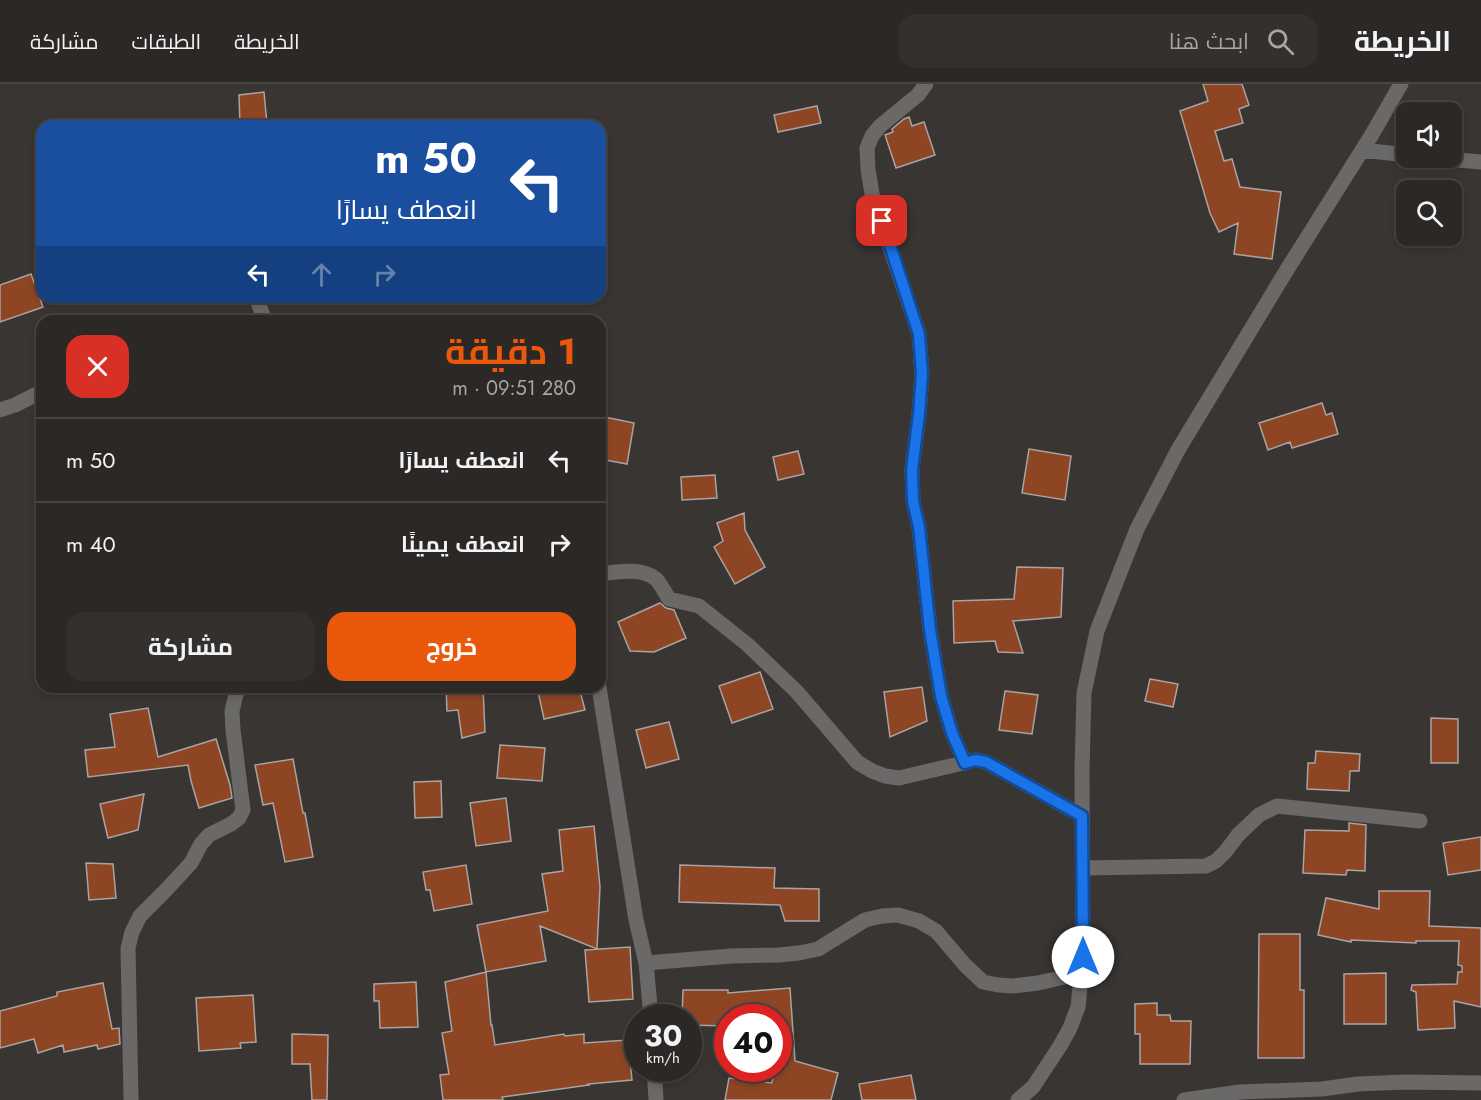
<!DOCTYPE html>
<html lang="ar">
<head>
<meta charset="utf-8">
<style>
  body { margin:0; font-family:Jost,Cairo,sans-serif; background:#33302e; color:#f1f3f6; direction:rtl; height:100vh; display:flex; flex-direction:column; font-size:22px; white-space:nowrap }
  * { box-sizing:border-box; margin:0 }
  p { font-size:20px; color:#a6a6a7 }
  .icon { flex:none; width:33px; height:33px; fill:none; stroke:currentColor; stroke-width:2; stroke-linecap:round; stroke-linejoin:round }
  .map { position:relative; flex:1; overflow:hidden; direction:ltr }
  .panel { position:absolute; left:36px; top:231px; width:570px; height:378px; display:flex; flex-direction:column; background:#2b2826; border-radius:18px; box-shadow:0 3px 9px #0003,0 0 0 2px #474443; direction:rtl }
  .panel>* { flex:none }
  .banner { position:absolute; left:36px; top:36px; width:570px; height:183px; border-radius:18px; box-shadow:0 3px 9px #0003,0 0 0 2px #474443; direction:rtl; background:#1a4fa0; color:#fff; overflow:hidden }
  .controls { position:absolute; left:1396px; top:18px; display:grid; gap:12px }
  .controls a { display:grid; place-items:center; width:66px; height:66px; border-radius:12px; background:#2b2826; box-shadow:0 3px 9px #0003,0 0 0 2px #474443; font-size:30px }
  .speed { position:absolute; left:624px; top:920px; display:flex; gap:12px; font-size:30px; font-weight:700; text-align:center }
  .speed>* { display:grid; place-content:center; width:78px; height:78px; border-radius:50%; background:#2b2826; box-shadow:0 3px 9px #0003,0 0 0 2px #474443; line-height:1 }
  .speed small { font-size:15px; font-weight:400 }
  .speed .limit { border:9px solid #d22; background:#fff; color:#111 }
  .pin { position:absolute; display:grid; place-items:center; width:51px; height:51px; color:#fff; margin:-26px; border-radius:12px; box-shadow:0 3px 9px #0006 }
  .me { position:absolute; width:66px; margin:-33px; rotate:0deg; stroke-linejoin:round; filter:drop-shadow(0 0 4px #0008) }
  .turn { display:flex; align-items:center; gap:21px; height:126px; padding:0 30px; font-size:27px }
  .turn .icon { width:78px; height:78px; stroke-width:2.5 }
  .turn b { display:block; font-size:42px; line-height:51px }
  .lanes { display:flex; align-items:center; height:57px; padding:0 30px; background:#0003; justify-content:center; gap:30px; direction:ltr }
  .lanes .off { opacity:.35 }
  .round { display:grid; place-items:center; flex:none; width:63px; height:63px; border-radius:18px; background:#33302e }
  .overview { display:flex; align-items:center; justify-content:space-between; height:102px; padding:0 30px }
  h1 { font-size:36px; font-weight:700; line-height:45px; color:#ea580c }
  .action { display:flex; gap:12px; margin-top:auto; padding:12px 30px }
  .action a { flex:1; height:69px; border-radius:18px; background:#ea580c; color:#fff; font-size:24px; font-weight:700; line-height:69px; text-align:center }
  .action a+a { background:#33302e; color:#f1f3f6 }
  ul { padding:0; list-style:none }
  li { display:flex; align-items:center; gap:18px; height:84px; padding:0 30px; border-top:2px solid #474443 }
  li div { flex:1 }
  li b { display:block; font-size:22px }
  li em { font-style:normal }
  header { display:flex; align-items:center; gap:36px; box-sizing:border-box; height:84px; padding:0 30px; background:#2b2826; border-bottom:2px solid #474443 }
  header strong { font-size:28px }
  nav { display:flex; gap:33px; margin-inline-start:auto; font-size:21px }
  .search { width:420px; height:54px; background:#33302e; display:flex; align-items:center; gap:15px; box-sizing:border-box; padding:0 21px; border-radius:18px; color:#a6a6a7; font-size:22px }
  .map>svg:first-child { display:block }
</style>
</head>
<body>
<header>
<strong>الخريطة</strong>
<div class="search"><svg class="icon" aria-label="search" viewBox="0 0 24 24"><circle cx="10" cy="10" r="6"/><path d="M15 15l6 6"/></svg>ابحث هنا</div>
<nav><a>الخريطة</a><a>الطبقات</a><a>مشاركة</a></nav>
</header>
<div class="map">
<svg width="1481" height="1016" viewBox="0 0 1481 1016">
  <rect width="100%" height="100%" fill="#393533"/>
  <path fill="#8e4524" stroke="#a9a4a2" stroke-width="1.5" d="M1203,0H1242L1249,21L1239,25L1243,39L1215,47L1224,77L1232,75L1240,103L1281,108L1272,175L1234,170L1238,139L1219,148L1210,129L1180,27L1208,17Z
    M264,8L267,40L240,42L239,11Z
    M817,22L821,39L778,48L774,31Z
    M909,33L912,42L924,38L935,71L896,84L885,51L893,48L892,45L904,35Z
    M31,190L43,223L0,238V201Z
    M1322,319L1326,331L1332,329L1338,350L1292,364L1290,358L1268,366L1259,339Z
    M600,332L634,339L627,380L600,375Z
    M1029,365L1071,372L1065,416L1022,409Z
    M798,367L804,390L778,396L773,373Z
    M715,391L717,414L682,416L681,393Z
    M744,429L745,446L765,483L735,500L714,463L723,457L717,439Z
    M1017,483L1063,484L1061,533L1013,537L1023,569L998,568L995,557L954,559L953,517L1014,515Z
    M660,519L666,524L674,526L686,554L654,568L630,567L618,538Z
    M760,588L773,625L732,639L719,602Z
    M1150,595L1178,600L1173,623L1145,617Z
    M446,603H483L485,648L462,654L458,626L447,627Z
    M537,603H579L585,626L544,635Z
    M922,603L927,637L890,653L884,608Z
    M1005,607L1038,611L1032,650L999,646Z
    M148,624L158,673L216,655L230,701L232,714L199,724L191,697L188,681L88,693L85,666L115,663L110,630Z
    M1431,634L1458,635V679H1431Z
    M669,638L679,675L646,684L636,646Z
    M500,661L545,664L542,697L497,694Z
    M1316,667L1360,670L1359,687H1350L1349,707L1307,705L1308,679H1315Z
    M293,675L303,729H305L313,773L285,778L273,719L263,721L255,681Z
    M441,697L442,733L415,734L414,698Z
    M144,710L138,746L108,754L100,720Z
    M506,714L511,757L476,762L470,719Z
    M1349,739L1366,741L1365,787L1347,786L1346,791L1303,789L1305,746L1349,747Z
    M594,742L600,803L597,865L540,842L546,877L486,888L477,841L548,827L542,790L563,787L559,746Z
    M1481,753V786L1448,791L1443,759Z
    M86,779L113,780L116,814L89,816Z
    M466,781L472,820L434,827L430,806H426L423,788Z
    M680,781L775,784L774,804L819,805V837H785L780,821L679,818Z
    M1379,807H1430L1429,842L1481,844V923L1454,917L1455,944L1418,946L1416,908L1411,906L1412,901L1457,900L1458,888H1462V882L1458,881L1459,857H1416V859L1351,856V858L1318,851L1326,814L1379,825Z
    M1259,850H1300V906H1304V974H1258Z
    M630,863L633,915L589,918L585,866Z
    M486,888L491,941H492L495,961L564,950L565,952L584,950V959L628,956L632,996L588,1000L589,1001L502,1013L503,1016H443L440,991L449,990L442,949L452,947L445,898Z
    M1386,889V940H1344V890Z
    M416,898L418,943L380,944L379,917H374V900Z
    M103,899L112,945L119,944L120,960L98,965L97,961L64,968L63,961L38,969L34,955L0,964V927L57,912V908Z
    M790,904L795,977L838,989L831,1016H725L729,994L772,999L774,984H778V933H728V942L688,941V933H682L683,906H728V909Z
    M253,911L256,958L240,959L241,964L199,967L196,914Z
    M1157,919V931H1170L1171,937H1191L1190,980H1140V950H1135V920Z
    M292,950L328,951L327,1016H312L310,980H292Z
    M911,991L916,1016H862L859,1000Z"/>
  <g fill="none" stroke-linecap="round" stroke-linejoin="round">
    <path stroke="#6a6968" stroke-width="15" d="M926,0L918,11L880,42L872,52L867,64L868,85L872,110L919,250L922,290L919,330L912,386L913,417L919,443L930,546L941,612L952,649L965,679
      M1362,66L1407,71
      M1435,74L1481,78
      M256,213L265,237
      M0,326L15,321L41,308
      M600,490C616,488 642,483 656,495C661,500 665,509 669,515L699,522L748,561L797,608L857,678L872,687L885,692L899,694L976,676L986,678L1082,732
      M599,603L636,836L646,879L651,933
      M1083,784L1206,782L1216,777L1226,767L1238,751L1259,731L1277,722L1420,737
      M646,879L731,872L779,871L799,869L818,865L865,836L882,832L898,831L919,837L936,847L965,881L983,898L998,901L1013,902L1038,899L1082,889
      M654,984L656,1016
      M131,1016L128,864L132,848L140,832L166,806L191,779L201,760L209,751L231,740L239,734L243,726L233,646L232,627L236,610L241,603
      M1018,1016L1033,1003L1060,962L1070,944L1078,923L1083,873L1082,687L1084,609L1097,547L1137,445L1178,366L1288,184L1371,52L1401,0
      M1184,1016L1240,1008L1322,1005L1358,1000L1404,998L1481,999"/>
  </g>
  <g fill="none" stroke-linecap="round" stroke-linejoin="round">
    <defs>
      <path id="route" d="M882,137L919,250L922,290L919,330L912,386L913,417L919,443L930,546L941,612L952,649L965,679L976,676L986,678L1082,732L1083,873"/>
    </defs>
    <use href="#route" stroke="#114b97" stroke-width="15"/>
    <use href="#route" stroke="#1a73e8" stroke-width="10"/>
  </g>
</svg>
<div class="controls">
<a><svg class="icon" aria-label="sound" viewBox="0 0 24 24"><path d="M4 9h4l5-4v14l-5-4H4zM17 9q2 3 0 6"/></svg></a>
<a><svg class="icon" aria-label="search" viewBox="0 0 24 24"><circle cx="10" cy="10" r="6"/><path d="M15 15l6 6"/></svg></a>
</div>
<div class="speed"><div>30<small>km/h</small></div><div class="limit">40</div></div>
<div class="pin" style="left:882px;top:137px;background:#d93025"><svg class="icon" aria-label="arrive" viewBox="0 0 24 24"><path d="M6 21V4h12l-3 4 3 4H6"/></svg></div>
<svg class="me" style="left:1083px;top:873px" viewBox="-20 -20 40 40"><circle r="19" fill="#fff"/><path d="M0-13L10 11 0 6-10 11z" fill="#1a73e8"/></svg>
<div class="banner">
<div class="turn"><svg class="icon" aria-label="left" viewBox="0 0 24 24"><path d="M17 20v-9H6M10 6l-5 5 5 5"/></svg><div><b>50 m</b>انعطف يسارًا</div></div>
<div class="lanes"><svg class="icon" aria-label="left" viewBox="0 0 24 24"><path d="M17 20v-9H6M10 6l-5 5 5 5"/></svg><svg class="icon off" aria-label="ahead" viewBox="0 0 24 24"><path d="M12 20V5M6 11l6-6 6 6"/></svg><svg class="icon off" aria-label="right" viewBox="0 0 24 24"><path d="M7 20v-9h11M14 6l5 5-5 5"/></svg></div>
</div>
<section class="panel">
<div class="overview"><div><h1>1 دقيقة</h1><p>280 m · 09:51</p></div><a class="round" style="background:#d93025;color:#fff"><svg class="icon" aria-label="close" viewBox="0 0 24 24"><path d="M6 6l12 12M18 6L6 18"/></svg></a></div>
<ul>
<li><svg class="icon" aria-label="left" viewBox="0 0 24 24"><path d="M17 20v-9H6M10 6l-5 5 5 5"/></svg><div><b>انعطف يسارًا</b></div><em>50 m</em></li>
<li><svg class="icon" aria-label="right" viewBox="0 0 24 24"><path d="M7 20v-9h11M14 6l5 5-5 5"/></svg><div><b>انعطف يمينًا</b></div><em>40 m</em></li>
</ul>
<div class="action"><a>خروج</a><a>مشاركة</a></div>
</section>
</div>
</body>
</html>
